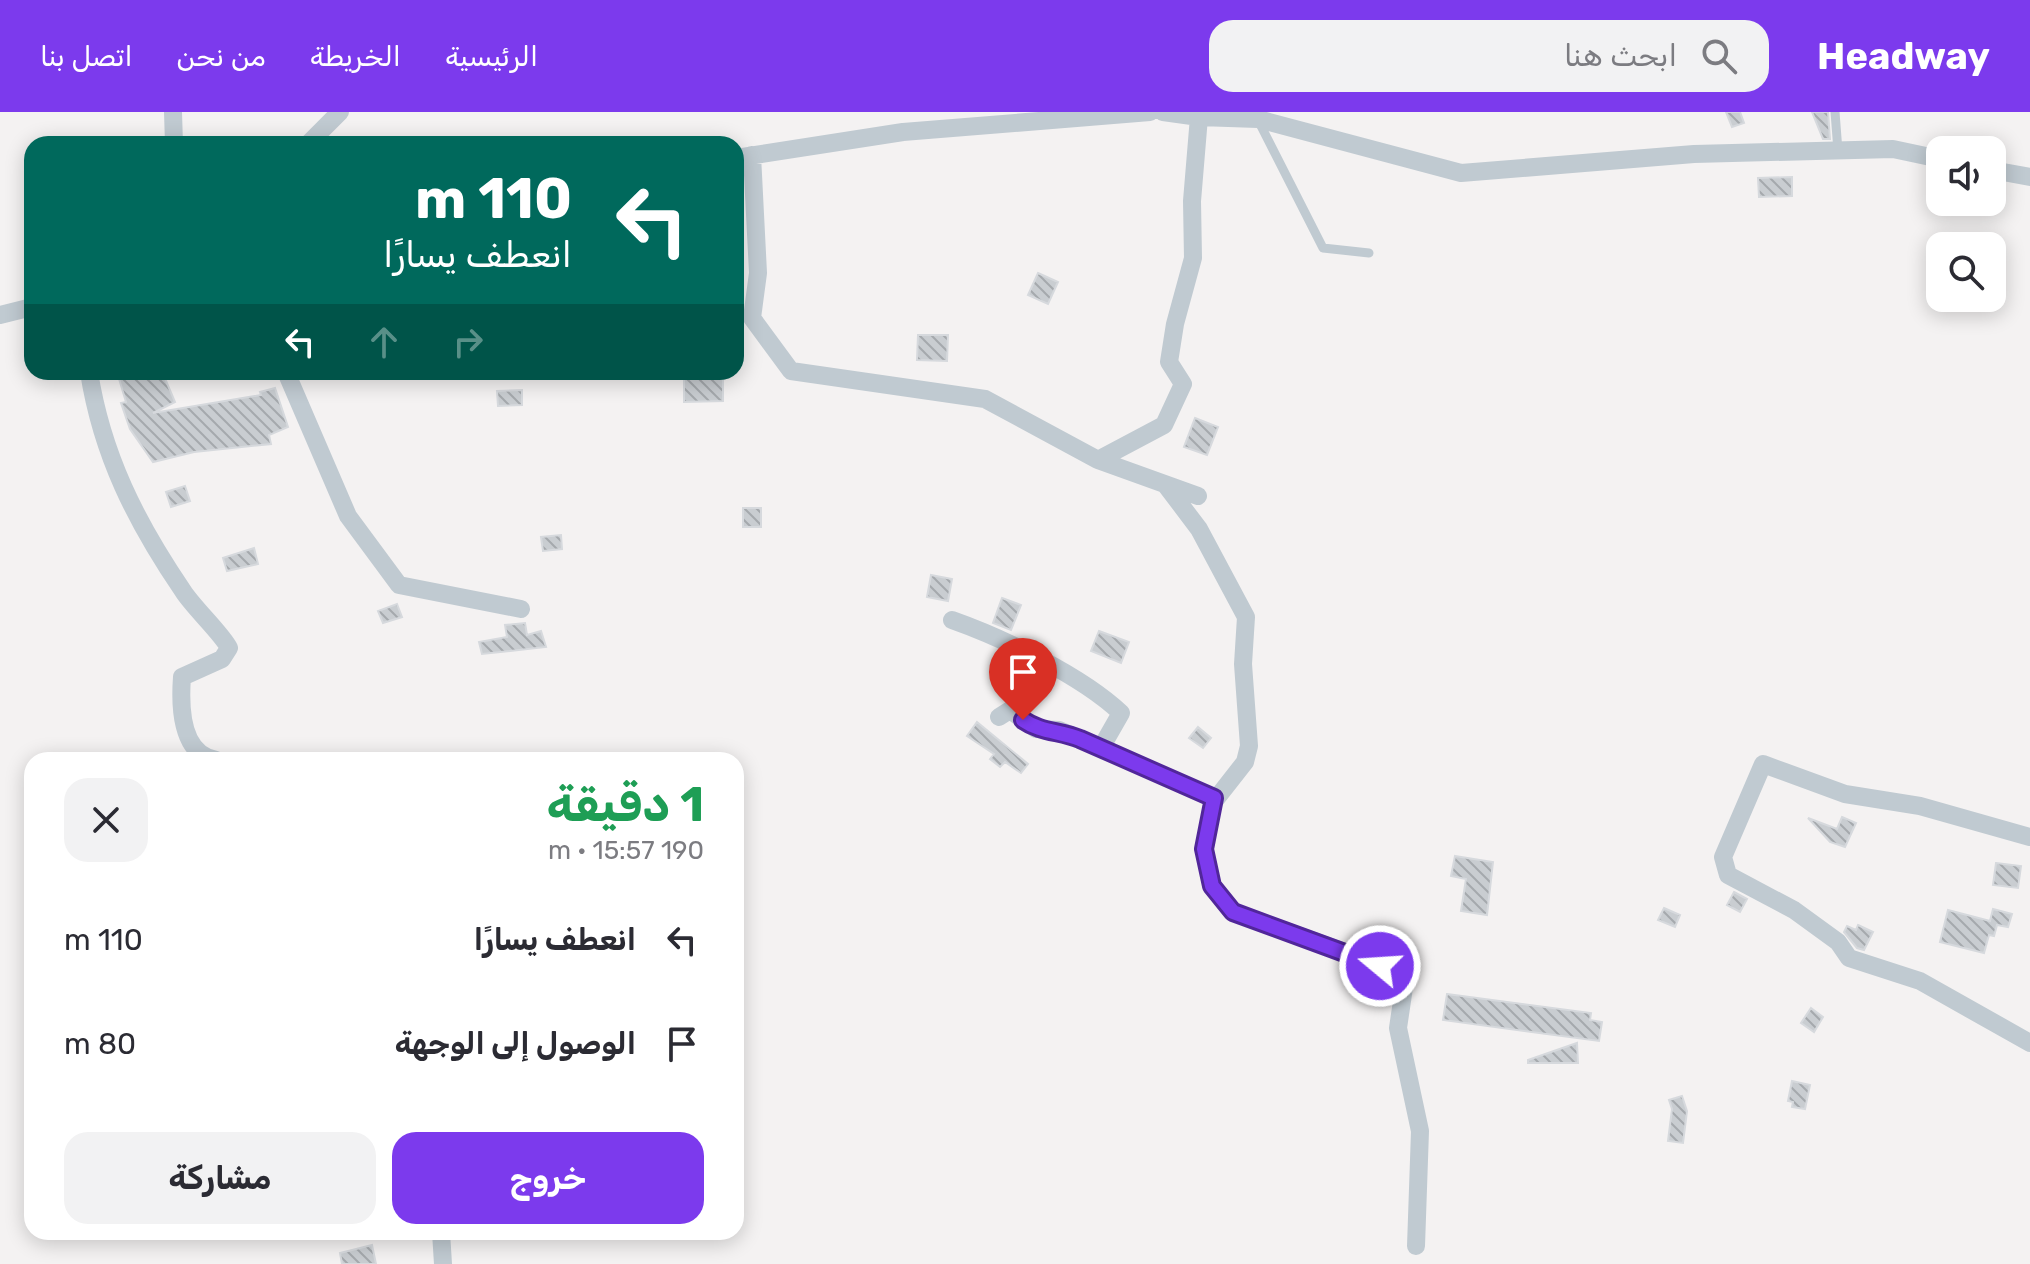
<!DOCTYPE html>
<html lang="ar">
<head>
<meta charset="utf-8">
<style>
  body { margin:0; font-family:Rubik,"Noto Naskh Arabic",sans-serif; background:#f2f2f3; color:#2b2b33; direction:rtl; height:100vh; display:flex; flex-direction:column; font-size:30px; white-space:nowrap }
  * { box-sizing:border-box; margin:0 }
  p { font-size:26px; color:#7c7c81 }
  .icon { flex:none; width:44px; height:44px; fill:none; stroke:currentColor; stroke-width:2; stroke-linecap:round; stroke-linejoin:round }
  .map { position:relative; flex:1; overflow:hidden; direction:ltr }
  .drawer { position:absolute; left:24px; top:640px; width:720px; height:488px; display:flex; flex-direction:column; background:#fff; border-radius:24px; box-shadow:0 4px 20px #0003; direction:rtl }
  .drawer>* { flex:none }
  .guide { position:absolute; left:24px; top:24px; width:720px; height:244px; border-radius:24px; box-shadow:0 4px 20px #0003; direction:rtl; background:#00695c; color:#fff; overflow:hidden }
  .fabs { position:absolute; left:1926px; top:24px; display:grid; gap:16px }
  .fabs a { display:grid; place-items:center; width:80px; height:80px; border-radius:16px; background:#fff; box-shadow:0 4px 20px #0003; font-size:40px }
  .pin { position:absolute; display:grid; place-items:center; width:68px; height:68px; color:#fff; margin:-82px -34px; border-radius:50% 50% 50% 0; rotate:-45deg; box-shadow:0 0 8px #0007 }
  .pin .icon { rotate:45deg }
  .me { position:absolute; width:88px; margin:-44px; rotate:288deg; stroke-linejoin:round; filter:drop-shadow(0 0 6px #0008) }
  .turn { display:flex; align-items:center; gap:28px; height:168px; padding:0 40px; font-size:36px }
  .turn .icon { width:104px; height:104px; stroke-width:2.5 }
  .turn b { display:block; font-size:56px; line-height:68px }
  .lanes { display:flex; align-items:center; height:76px; padding:0 40px; background:#0003; justify-content:center; gap:40px; direction:ltr }
  .lanes .off { opacity:.35 }
  .round { display:grid; place-items:center; flex:none; width:84px; height:84px; border-radius:24px; background:#f2f2f3 }
  .overview { display:flex; align-items:center; justify-content:space-between; height:136px; padding:0 40px }
  h1 { font-size:48px; font-weight:700; line-height:60px; color:#1e9e55 }
  .cta { display:flex; gap:16px; margin-top:auto; padding:16px 40px }
  .cta a { flex:1; height:92px; border-radius:24px; background:#7c3aed; color:#fff; font-size:32px; font-weight:700; line-height:92px; text-align:center }
  .cta a+a { background:#f2f2f3; color:#2b2b33 }
  ul { padding:0; list-style:none }
  li { display:flex; align-items:center; gap:24px; height:104px; padding:0 40px }
  li div { flex:1 }
  li b { display:block; font-size:30px }
  li em { font-style:normal }
  header { display:flex; align-items:center; gap:48px; box-sizing:border-box; height:112px; padding:0 40px; background:#7c3aed; color:#fff }
  header strong { font-size:38px }
  nav { display:flex; gap:44px; margin-inline-start:auto; font-size:28px }
  .search { width:560px; height:72px; background:#f2f2f3; display:flex; align-items:center; gap:20px; box-sizing:border-box; padding:0 28px; border-radius:24px; color:#7c7c81; font-size:30px }
  .map>svg:first-child { display:block }
</style>
</head>
<body>
<header>
<strong>Headway</strong>
<div class="search"><svg class="icon" aria-label="search" viewBox="0 0 24 24"><circle cx="10" cy="10" r="6"/><path d="M15 15l6 6"/></svg>ابحث هنا</div>
<nav><a>الرئيسية</a><a>الخريطة</a><a>من نحن</a><a>اتصل بنا</a></nav>
</header>
<div class="map">
<svg width="2030" height="1152" viewBox="0 0 2030 1152">
  <defs>
    <pattern id="building-back-hatch" width="6" height="6" patternUnits="userSpaceOnUse" patternTransform="scale(2)"><rect width="6" height="6" fill="#c9cdd1"/><path d="M-1 5l2 2M0 0l6 6M5-1l2 2" fill="none" stroke="#a5a9ad"/></pattern>
  </defs>
  <rect width="100%" height="100%" fill="#f4f2f2"/>
  <path fill="url(#building-back-hatch)" stroke="#d6d9dd" stroke-width="2" d="M1726,0H1740L1744,11L1732,15Z
    M1812,0H1828L1830,27H1823Z
    M1792,65V84L1759,85L1758,66Z
    M1038,161L1058,170L1048,192L1028,183Z
    M918,223H948L947,249L917,248Z
    M117,260H155L158,266L164,264L175,290L153,301L261,283L260,280L275,276L288,315L269,323L271,332L194,340L153,350L130,317L121,291L126,290Z
    M723,266V289L684,290V267Z
    M522,278V293L498,294L497,279Z
    M1195,306L1218,315L1207,343L1184,335Z
    M185,374L190,389L171,395L166,380Z
    M743,396H761V415H743Z
    M561,423L562,437L543,439L541,425Z
    M254,436L258,452L227,459L223,446Z
    M931,463L952,467L948,489L927,485Z
    M1002,486L1021,493L1011,518L993,511Z
    M397,492L402,505L383,511L378,499Z
    M525,511L527,523L541,519L546,535L482,542L479,530L507,525L505,513Z
    M1099,519L1129,530L1121,551L1091,539Z
    M977,610L1028,652L1021,661L1005,650L1000,655L990,647L994,642L967,624Z
    M1198,615L1211,626L1203,636L1189,626Z
    M1842,705L1856,711L1845,735L1830,730L1808,706L1837,717Z
    M1455,744L1493,750L1487,803L1461,799L1466,767L1451,764Z
    M1996,751L2021,754L2018,776L1993,773Z
    M1734,780L1747,787L1740,800L1727,793Z
    M1664,796L1680,803L1675,815L1658,808Z
    M1993,797L2012,802L2008,815L1997,813L1994,824L1989,823L1984,841L1940,830L1948,798L1990,809Z
    M1858,813L1873,820L1864,838L1857,836L1844,820L1847,814L1856,818Z
    M1447,882L1591,901L1590,908L1602,910L1599,929L1443,908Z
    M1811,896L1823,905L1814,920L1801,911Z
    M1577,931L1578,951H1528V948Z
    M1792,969L1810,973L1805,997L1792,995L1793,990L1788,989Z
    M1682,984L1687,999L1683,1031L1668,1029L1672,997L1669,988Z
    M372,1133L376,1152H342L340,1141Z"/>
  <g fill="none" stroke-linecap="round" stroke-linejoin="round">
    <path stroke="#c0cad1" stroke-width="9" d="M1835,0L1838,39
      M1259,10L1323,136L1369,141"/>
    <path stroke="#c0cad1" stroke-width="18" d="M173,0L174,32
      M1163,0L1199,5L1258,7L1461,61L1694,42L1893,37L1940,47
      M308,32L340,0
      M752,43L758,161L752,206L791,259L985,287L1098,348
      M736,46L903,20L1150,0
      M1992,58L2030,65
      M0,203L32,195
      M89,260C102,343 136,410 183,479C193,495 223,523 229,536L222,547L182,565C180,592 180,642 216,648
      M286,260L348,404L399,473L521,497
      M1198,384L1098,348L1164,313L1183,272L1169,250L1175,212L1193,146L1192,89L1199,5
      M952,508C1003,526 1082,564 1121,601L1101,636
      M999,605L1010,598L1036,617L1059,618L1216,687L1245,650L1249,634L1243,552L1246,505L1199,417L1165,372
      M1214,686L1204,737L1212,774L1233,800L1406,862L1398,916L1420,1019L1416,1134
      M2030,725L1920,694L1845,682L1763,652L1723,745L1728,763L1794,798L1838,830L1849,846L1920,869L2030,931
      M441,1120L443,1152"/>
  </g>
  <g fill="none" stroke-linecap="round" stroke-linejoin="round">
    <defs>
      <path id="route" d="M1023,608C1040,620 1060,619 1080,627L1214,686L1204,737L1212,774L1233,800L1380,854"/>
    </defs>
    <use href="#route" stroke="#51269a" stroke-width="20"/>
    <use href="#route" stroke="#7c3aed" stroke-width="14"/>
  </g>
</svg>
<div class="fabs">
<a><svg class="icon" aria-label="sound" viewBox="0 0 24 24"><path d="M4 9h4l5-4v14l-5-4H4zM17 9q2 3 0 6"/></svg></a>
<a><svg class="icon" aria-label="search" viewBox="0 0 24 24"><circle cx="10" cy="10" r="6"/><path d="M15 15l6 6"/></svg></a>
</div>
<div class="pin" style="left:1023px;top:608px;background:#d93025"><svg class="icon" aria-label="arrive" viewBox="0 0 24 24"><path d="M6 21V4h12l-3 4 3 4H6"/></svg></div>
<svg class="me" style="left:1380px;top:854px" viewBox="-20 -20 40 40"><circle r="17" fill="#7c3aed" stroke="#fff" stroke-width="3"/><path d="M0-11L8 9 0 5-8 9z" fill="#fff"/></svg>
<div class="guide">
<div class="turn"><svg class="icon" aria-label="left" viewBox="0 0 24 24"><path d="M17 20v-9H6M10 6l-5 5 5 5"/></svg><div><b>110 m</b>انعطف يسارًا</div></div>
<div class="lanes"><svg class="icon" aria-label="left" viewBox="0 0 24 24"><path d="M17 20v-9H6M10 6l-5 5 5 5"/></svg><svg class="icon off" aria-label="ahead" viewBox="0 0 24 24"><path d="M12 20V5M6 11l6-6 6 6"/></svg><svg class="icon off" aria-label="right" viewBox="0 0 24 24"><path d="M7 20v-9h11M14 6l5 5-5 5"/></svg></div>
</div>
<section class="drawer">
<div class="overview"><div><h1>1 دقيقة</h1><p>190 m · 15:57</p></div><a class="round"><svg class="icon" aria-label="close" viewBox="0 0 24 24"><path d="M6 6l12 12M18 6L6 18"/></svg></a></div>
<ul>
<li><svg class="icon" aria-label="left" viewBox="0 0 24 24"><path d="M17 20v-9H6M10 6l-5 5 5 5"/></svg><div><b>انعطف يسارًا</b></div><em>110 m</em></li>
<li><svg class="icon" aria-label="arrive" viewBox="0 0 24 24"><path d="M6 21V4h12l-3 4 3 4H6"/></svg><div><b>الوصول إلى الوجهة</b></div><em>80 m</em></li>
</ul>
<div class="cta"><a>خروج</a><a>مشاركة</a></div>
</section>
</div>
</body>
</html>
